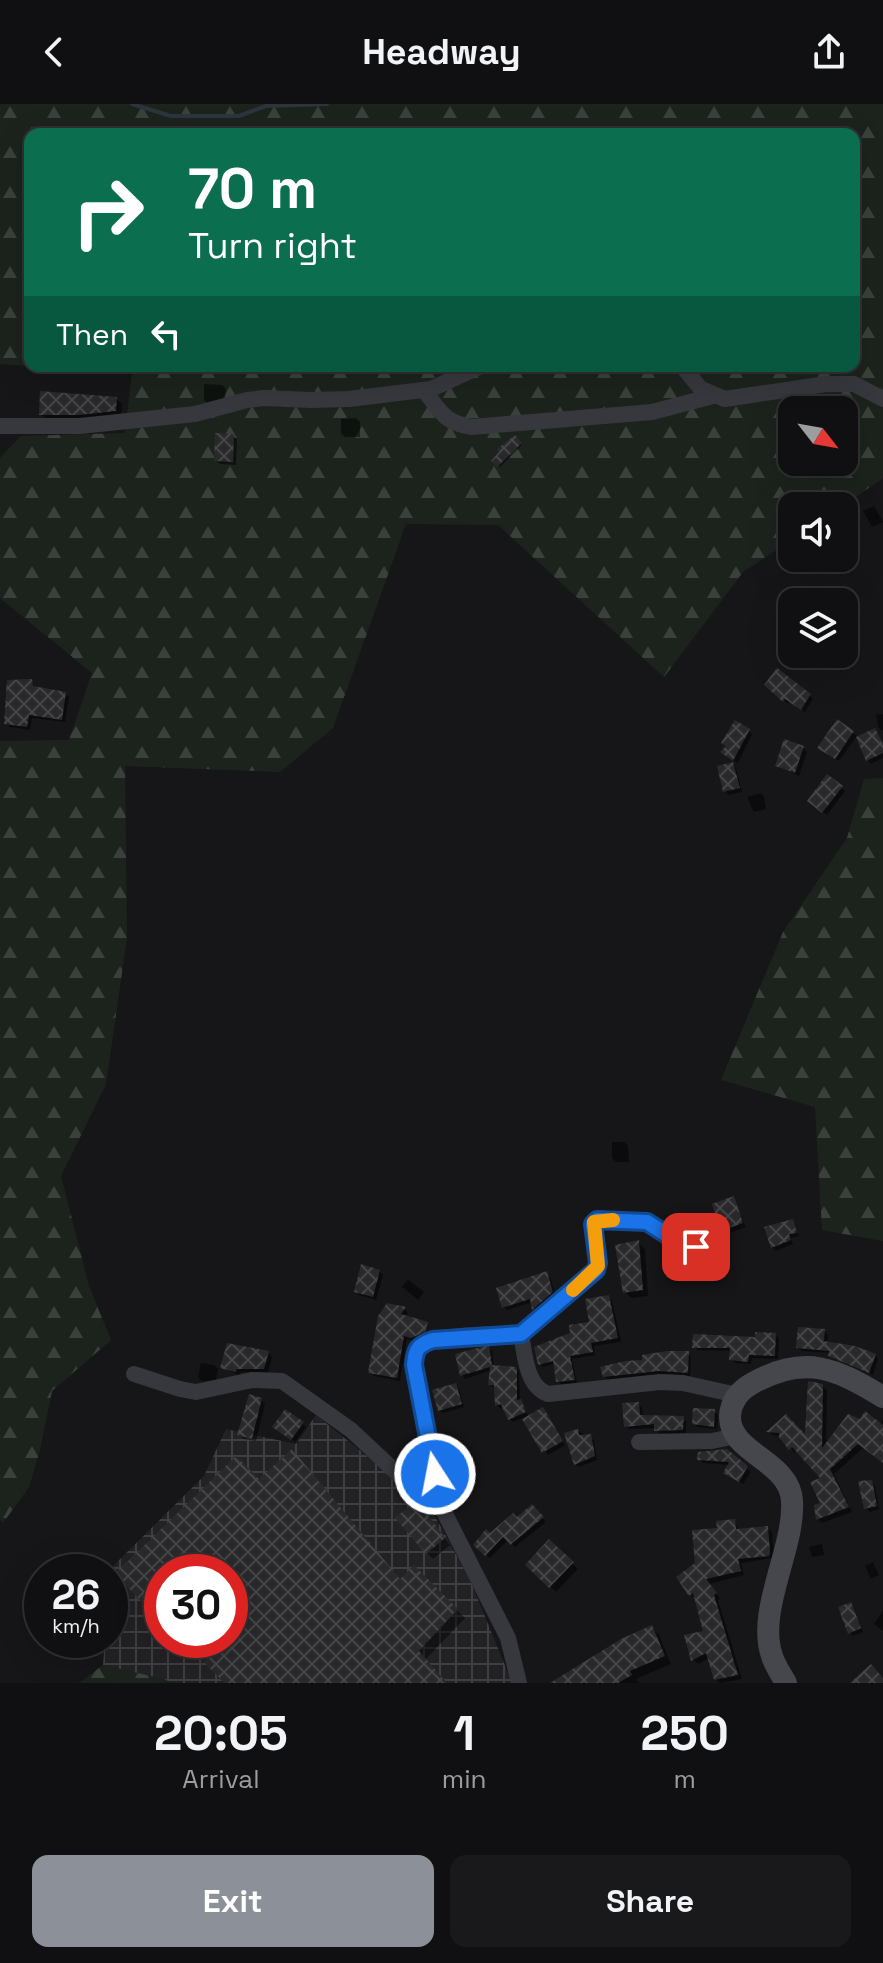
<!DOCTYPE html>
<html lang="en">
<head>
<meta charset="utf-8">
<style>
  body { margin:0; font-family:"Space Grotesk",sans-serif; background:#19191b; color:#f1f3f6; height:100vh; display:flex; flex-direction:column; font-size:30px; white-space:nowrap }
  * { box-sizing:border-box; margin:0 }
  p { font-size:26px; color:#9c9d9f }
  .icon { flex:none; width:44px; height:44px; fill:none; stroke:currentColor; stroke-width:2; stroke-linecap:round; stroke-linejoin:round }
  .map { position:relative; height:1579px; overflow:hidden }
  .sheet { display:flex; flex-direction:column; background:#101012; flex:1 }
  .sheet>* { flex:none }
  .top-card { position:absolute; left:24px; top:24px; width:836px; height:244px; border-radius:16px; box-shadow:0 8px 32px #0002,0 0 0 2px #303032; background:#0b6e4f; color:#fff; overflow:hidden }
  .needle { width:52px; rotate:121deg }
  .controls { position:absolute; left:778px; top:292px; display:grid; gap:16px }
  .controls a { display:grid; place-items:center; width:80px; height:80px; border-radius:16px; background:#101012; box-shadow:0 8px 32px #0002,0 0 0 2px #303032; font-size:40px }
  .speed { position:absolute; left:24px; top:1450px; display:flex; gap:16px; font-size:40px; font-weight:700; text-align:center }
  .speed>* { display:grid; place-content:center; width:104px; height:104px; border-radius:50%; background:#101012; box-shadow:0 8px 32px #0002,0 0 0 2px #303032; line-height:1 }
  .speed small { font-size:20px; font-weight:400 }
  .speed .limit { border:12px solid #d22; background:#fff; color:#111 }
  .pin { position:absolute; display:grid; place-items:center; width:68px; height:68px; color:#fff; margin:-34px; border-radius:16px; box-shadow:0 4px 12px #0006 }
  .me { position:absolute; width:88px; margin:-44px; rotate:349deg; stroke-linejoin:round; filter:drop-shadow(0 0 6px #0008) }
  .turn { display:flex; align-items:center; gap:28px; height:168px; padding:0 32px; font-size:36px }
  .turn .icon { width:104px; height:104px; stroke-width:2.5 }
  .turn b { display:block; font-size:56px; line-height:68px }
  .then { display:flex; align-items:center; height:76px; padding:0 32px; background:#0003; gap:16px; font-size:30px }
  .eta { display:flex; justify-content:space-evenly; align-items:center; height:136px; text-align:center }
  .eta b { font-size:48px; font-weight:800; line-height:56px }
  .cta { display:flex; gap:16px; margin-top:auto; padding:16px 32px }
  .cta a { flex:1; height:92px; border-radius:16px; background:#8c9099; color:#fff; font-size:32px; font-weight:800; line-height:92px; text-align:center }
  .cta a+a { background:#19191b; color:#f1f3f6 }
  header { display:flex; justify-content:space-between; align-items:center; height:104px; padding:0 32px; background:#101012; font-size:36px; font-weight:800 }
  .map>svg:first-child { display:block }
</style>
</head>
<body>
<header><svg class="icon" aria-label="back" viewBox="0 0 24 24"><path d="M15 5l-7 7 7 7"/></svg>Headway<svg class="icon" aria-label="share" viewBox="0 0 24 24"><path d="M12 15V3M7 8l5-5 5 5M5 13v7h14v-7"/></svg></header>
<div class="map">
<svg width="883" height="1579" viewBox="0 0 883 1579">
  <defs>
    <pattern id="industrial-grid" width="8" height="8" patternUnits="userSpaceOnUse" patternTransform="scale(2)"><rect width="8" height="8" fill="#222225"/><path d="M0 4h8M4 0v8" fill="none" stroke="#3f3f43"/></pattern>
    <pattern id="forest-firs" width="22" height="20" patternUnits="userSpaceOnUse" patternTransform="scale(2)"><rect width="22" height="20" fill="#1c231d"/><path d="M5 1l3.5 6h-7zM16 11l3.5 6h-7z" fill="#3a403c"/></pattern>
    <pattern id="building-cross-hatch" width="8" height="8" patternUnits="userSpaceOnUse" patternTransform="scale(2)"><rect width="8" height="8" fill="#29292c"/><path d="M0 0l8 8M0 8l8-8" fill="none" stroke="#454548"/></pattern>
  </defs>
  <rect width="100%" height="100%" fill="#161618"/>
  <path fill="url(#industrial-grid)" fill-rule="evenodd" d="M316,1311L430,1403L471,1478L512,1579H172L103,1561L105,1536H110V1465L204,1372L226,1325L296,1340ZM162,1468H230V1536H162Z"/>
  <path fill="url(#forest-firs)" fill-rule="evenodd" d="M0,0H883V374L843,402H792V436L743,468L664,573L498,421L406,420L333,624L280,668L125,662L127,834L106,980L61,1072L89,1182L111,1236L52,1287L40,1346L29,1383L3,1419L0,1416V637L69,636L92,569L0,494V354L21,332L125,329L132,268L32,262H854V30H30V262L0,260ZM792,306H844V358H792Z
    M883,674V1137L822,1126L815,1003L721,976L783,828L847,734L864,675Z
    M103,1561L164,1575L172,1579H79Z"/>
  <path fill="#0007" d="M856,196L863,211L854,213V197Z
    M204,280L222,281L226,285L225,295L207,299L204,296Z
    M116,295L122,300L121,312L46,316L41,310Z
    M356,314L360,318V333H345L341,329V315Z
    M233,332L237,335L236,361L220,360L216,357Z
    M515,334L522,341L500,363L494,357Z
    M874,402L883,418L872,423L863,407Z
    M812,454H826L817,460Z
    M32,577L35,585L65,589L69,593L65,618L32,614L30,626L10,623L6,619Z
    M766,580L810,592L813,595L805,608L790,597L788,600Z
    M883,610V626H881L878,622L876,611Z
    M837,618L857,632L839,657L823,648Z
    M874,626L883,640V654L871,660L868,656Z
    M748,627L752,630L738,659L726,652Z
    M803,644L807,648L799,672L777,662Z
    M732,660L736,664L742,688L729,691L725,687Z
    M841,684L845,687L827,711L813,701Z
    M761,689L764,693L766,705L754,708L747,693Z
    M612,1038H625L628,1042L629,1058H616L612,1054Z
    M733,1095L746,1123L727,1130L714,1101Z
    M792,1117L799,1132L791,1134L793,1140L776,1147L772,1143Z
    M639,1139L645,1145L648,1192L631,1194L625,1188Z
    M379,1167L383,1171L376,1196L359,1191L356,1188Z
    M547,1169L550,1173L556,1192L537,1208L533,1198L507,1206L503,1203Z
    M408,1175L424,1188L418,1196L402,1183Z
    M609,1193L612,1197L621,1238L594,1242L595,1251L572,1255L577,1279L562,1281L558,1277L555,1260L543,1263L540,1260L572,1231L591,1219Z
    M388,1202L405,1205L408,1209L405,1213L425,1219L421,1235L415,1237L407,1235L400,1277L374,1272L370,1268Z
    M824,1227L828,1231L827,1239L875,1251L878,1255L873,1271L834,1255L831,1249L802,1247L798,1244Z
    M775,1231L779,1234L778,1255L752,1254L751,1260L735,1259L731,1255L732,1247L698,1246L694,1243Z
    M488,1243L492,1247L494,1263L515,1265L519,1268L520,1296L529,1313L543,1305L565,1341L548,1351L523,1314L513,1318L509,1314L505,1303L500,1304L497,1301L494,1284L491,1280L492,1266L465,1275L462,1271Z
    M268,1249L272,1253L268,1268H241L239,1271L222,1264Z
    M688,1249L691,1253L690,1272L664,1270L608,1276L604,1272L644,1258Z
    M201,1259L214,1261L218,1265L216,1276L202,1277L198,1273Z
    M456,1281L459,1285L464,1303L443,1309L440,1306Z
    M822,1282L827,1286L826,1342L879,1321L883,1316V1358L864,1343L834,1370L852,1408L822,1419L818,1415L823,1400V1374L798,1346L795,1349L780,1332L772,1331L769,1328L786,1313L807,1334Z
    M261,1296L265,1300L256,1337L243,1335L240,1331Z
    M638,1300L642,1303L643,1313L683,1314L686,1318V1329L660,1330L656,1324L629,1325L626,1322Z
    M714,1307L718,1311L717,1325L698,1323L694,1320Z
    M302,1319L306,1323L295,1338L279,1326Z
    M578,1327L594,1336L597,1356L579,1363L575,1360Z
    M726,1347L751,1368L743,1380L729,1372L730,1361L703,1359L699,1355Z
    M417,1354L423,1360L427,1378L409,1362Z
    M259,1378L401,1477L414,1464L465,1514L425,1556L445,1579H227L212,1553L193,1536H230V1468H162V1516L118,1470Z
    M871,1378L875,1382L879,1405L870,1408L866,1404Z
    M532,1402L546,1418L515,1443L508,1436L490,1454L475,1440L517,1416Z
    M426,1410L450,1441L433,1455L427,1449Z
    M734,1417L739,1427L767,1424L772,1428L774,1454L741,1459L744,1471L709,1480L720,1494L718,1496L742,1575L720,1579L716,1575L710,1554L698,1560L693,1555L705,1529L695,1495L691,1490L698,1460L719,1426Z
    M550,1438L578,1465L556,1488L528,1461Z
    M822,1440L824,1451L812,1453L809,1443Z
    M873,1458L879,1471L871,1475L865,1462Z
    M850,1500L863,1528L853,1532L850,1528Z
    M883,1506V1527L874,1520Z
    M651,1524L659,1531L671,1560L636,1575L639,1579H554Z"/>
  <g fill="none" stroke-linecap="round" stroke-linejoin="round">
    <path stroke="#2c353c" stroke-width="4" d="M132,0L171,12H239L266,2L327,0"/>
  </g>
  <path fill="url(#building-cross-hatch)" d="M40,287L117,293L116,307L79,311H39Z
    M215,329L234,330L233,358L214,357Z
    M515,331L522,339L497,363L491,357L499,348L497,345Z
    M777,564L811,590L801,606L785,595L783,598L764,581Z
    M32,575L33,582L66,588L62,616L29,611L27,623L4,620L7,576Z
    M837,615L854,627L835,655L817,644Z
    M735,616L750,625L733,657L720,648L726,642L721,639Z
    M875,624L883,640V649L866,657L856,633Z
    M784,635L804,642L795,669L775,662Z
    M733,658L740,684L723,688L717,662Z
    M827,670L843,682L822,709L807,697Z
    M734,1092L743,1119L721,1127L712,1100Z
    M793,1115L797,1129L789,1130L791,1136L771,1144L764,1123Z
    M639,1136L643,1186L623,1189L615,1141Z
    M361,1160L380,1166L373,1193L354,1188Z
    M547,1167L553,1188L532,1206L530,1195L502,1204L496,1184Z
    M609,1191L618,1234L591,1239L593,1248L570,1252L575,1276L556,1278L553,1257L538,1261L534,1243L570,1229L569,1221L589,1218L585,1195Z
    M387,1199L406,1203L401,1210L428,1218L425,1228L411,1234L404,1232L397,1274L368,1269L378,1212Z
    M798,1223L825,1225L824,1237L855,1242L876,1250L869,1269L828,1252L829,1247L796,1244Z
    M755,1228L776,1229L775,1252L749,1251L748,1258L729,1256L730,1244H692L693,1230L755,1233Z
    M227,1239L269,1247L264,1265H237L235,1268L220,1264Z
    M489,1241L492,1261L516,1263L517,1267V1296L521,1295L526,1308L508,1316L501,1300L495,1302L494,1281H488L490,1263L460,1272L455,1250Z
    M667,1247H689L688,1269L659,1267L603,1273L600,1263L625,1257L642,1256V1251Z
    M808,1277L823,1280L822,1344L848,1310L860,1315L865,1307L883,1321V1359L858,1340L830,1365L849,1403L816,1416L814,1401L820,1399L810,1378L820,1374L792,1343L789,1346L779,1333V1329L766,1328L786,1310L805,1330Z
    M456,1279L462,1300L438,1307L432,1286Z
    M249,1290L262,1294L252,1335L237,1331Z
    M639,1298L640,1311L684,1312L683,1326L654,1327V1320L624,1323L622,1299Z
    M543,1303L563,1337L542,1349L522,1315Z
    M693,1304L715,1305L714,1323L692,1320Z
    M285,1305L304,1318L291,1336L272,1323Z
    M578,1325L579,1331L591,1330L595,1352L574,1361L564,1329Z
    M292,1345L400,1475L414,1461L458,1505L419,1547L447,1579H224L204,1558L209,1553L191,1536H230V1468H162V1505L155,1512L115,1470L236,1352L259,1375Z
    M727,1345L748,1362L739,1378L723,1369L729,1358L697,1356L698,1348Z
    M872,1376L877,1402L864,1405L858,1377Z
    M415,1398L421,1401L445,1434L426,1450L395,1414Z
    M532,1400L544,1413L510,1441L503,1433L485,1452L473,1441L486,1425L490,1429L513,1409L517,1413Z
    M735,1415L736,1425L768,1422L770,1448L769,1452L738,1455L741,1467L706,1475L717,1489L714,1491L738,1571L714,1576L706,1549L691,1557L684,1531L703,1527L693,1489L689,1492L676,1473L695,1459L692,1426L717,1424L716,1417Z
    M549,1435L574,1458L549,1484L525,1461Z
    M851,1498L861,1524L848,1530L838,1503Z
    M652,1521L665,1552L630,1567L632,1571L618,1579H550L621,1535Z
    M871,1560L883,1574V1579H850Z"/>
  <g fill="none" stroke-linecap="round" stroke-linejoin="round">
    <path stroke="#37383d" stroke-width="16" d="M682,262L701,285L725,295L826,280H854L883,295
      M424,286C440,307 444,319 472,323L652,308L713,292
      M0,322H80L195,310L247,296L264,294L311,296L349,295L431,285L481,262
      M521,1230C525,1251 526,1282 548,1290L660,1278L683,1279L737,1291
      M134,1270L180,1285L196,1288L252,1276L282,1277L351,1326L413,1384L440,1400
      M639,1338L712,1337L736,1332
      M519,1579L508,1534L440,1400L414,1261L416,1244C433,1230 498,1229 521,1230L596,1166L598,1159L593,1120L597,1116L647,1118L678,1138L708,1145"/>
    <path stroke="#45474d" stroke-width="22" d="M786,1579C781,1570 775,1562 772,1552C756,1507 795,1444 792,1397C790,1356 729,1350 730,1312C731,1297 740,1286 753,1279C805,1250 835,1264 883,1293"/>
  </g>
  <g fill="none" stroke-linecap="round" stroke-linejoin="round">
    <defs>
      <path id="route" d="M435,1370L414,1261C415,1245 418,1241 433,1236L521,1230L596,1166L598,1159L593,1120L597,1116L647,1118L678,1138L696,1143"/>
    </defs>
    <use href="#route" stroke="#114b97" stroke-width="20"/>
    <use href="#route" stroke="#1a73e8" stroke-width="14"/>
    <path stroke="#f59e0b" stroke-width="14" d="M573,1186L598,1162L594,1118L613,1116"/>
  </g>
</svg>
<div class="controls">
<a><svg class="needle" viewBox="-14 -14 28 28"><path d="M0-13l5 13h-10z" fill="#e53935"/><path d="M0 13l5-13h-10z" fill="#9c9d9f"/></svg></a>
<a><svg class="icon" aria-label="sound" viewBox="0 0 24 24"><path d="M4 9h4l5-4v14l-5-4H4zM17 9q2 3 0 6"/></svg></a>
<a><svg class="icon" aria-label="layers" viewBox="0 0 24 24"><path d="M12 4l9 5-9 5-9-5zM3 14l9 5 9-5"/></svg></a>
</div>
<div class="speed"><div>26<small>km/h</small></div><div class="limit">30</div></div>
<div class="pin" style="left:696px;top:1143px;background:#d93025"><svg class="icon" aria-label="arrive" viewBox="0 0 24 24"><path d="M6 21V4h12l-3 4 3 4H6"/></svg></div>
<svg class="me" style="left:435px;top:1370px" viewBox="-20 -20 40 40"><circle r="17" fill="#1a73e8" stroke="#fff" stroke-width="3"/><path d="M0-11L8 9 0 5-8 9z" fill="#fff"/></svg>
<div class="top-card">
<div class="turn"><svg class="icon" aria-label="right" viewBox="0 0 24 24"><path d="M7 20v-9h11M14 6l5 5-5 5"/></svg><div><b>70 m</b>Turn right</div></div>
<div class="then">Then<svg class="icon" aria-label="left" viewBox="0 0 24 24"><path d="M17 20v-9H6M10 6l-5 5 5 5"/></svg></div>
</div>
</div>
<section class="sheet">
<div class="eta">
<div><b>20:05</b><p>Arrival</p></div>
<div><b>1</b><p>min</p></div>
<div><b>250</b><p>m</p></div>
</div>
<div class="cta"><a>Exit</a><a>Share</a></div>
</section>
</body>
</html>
